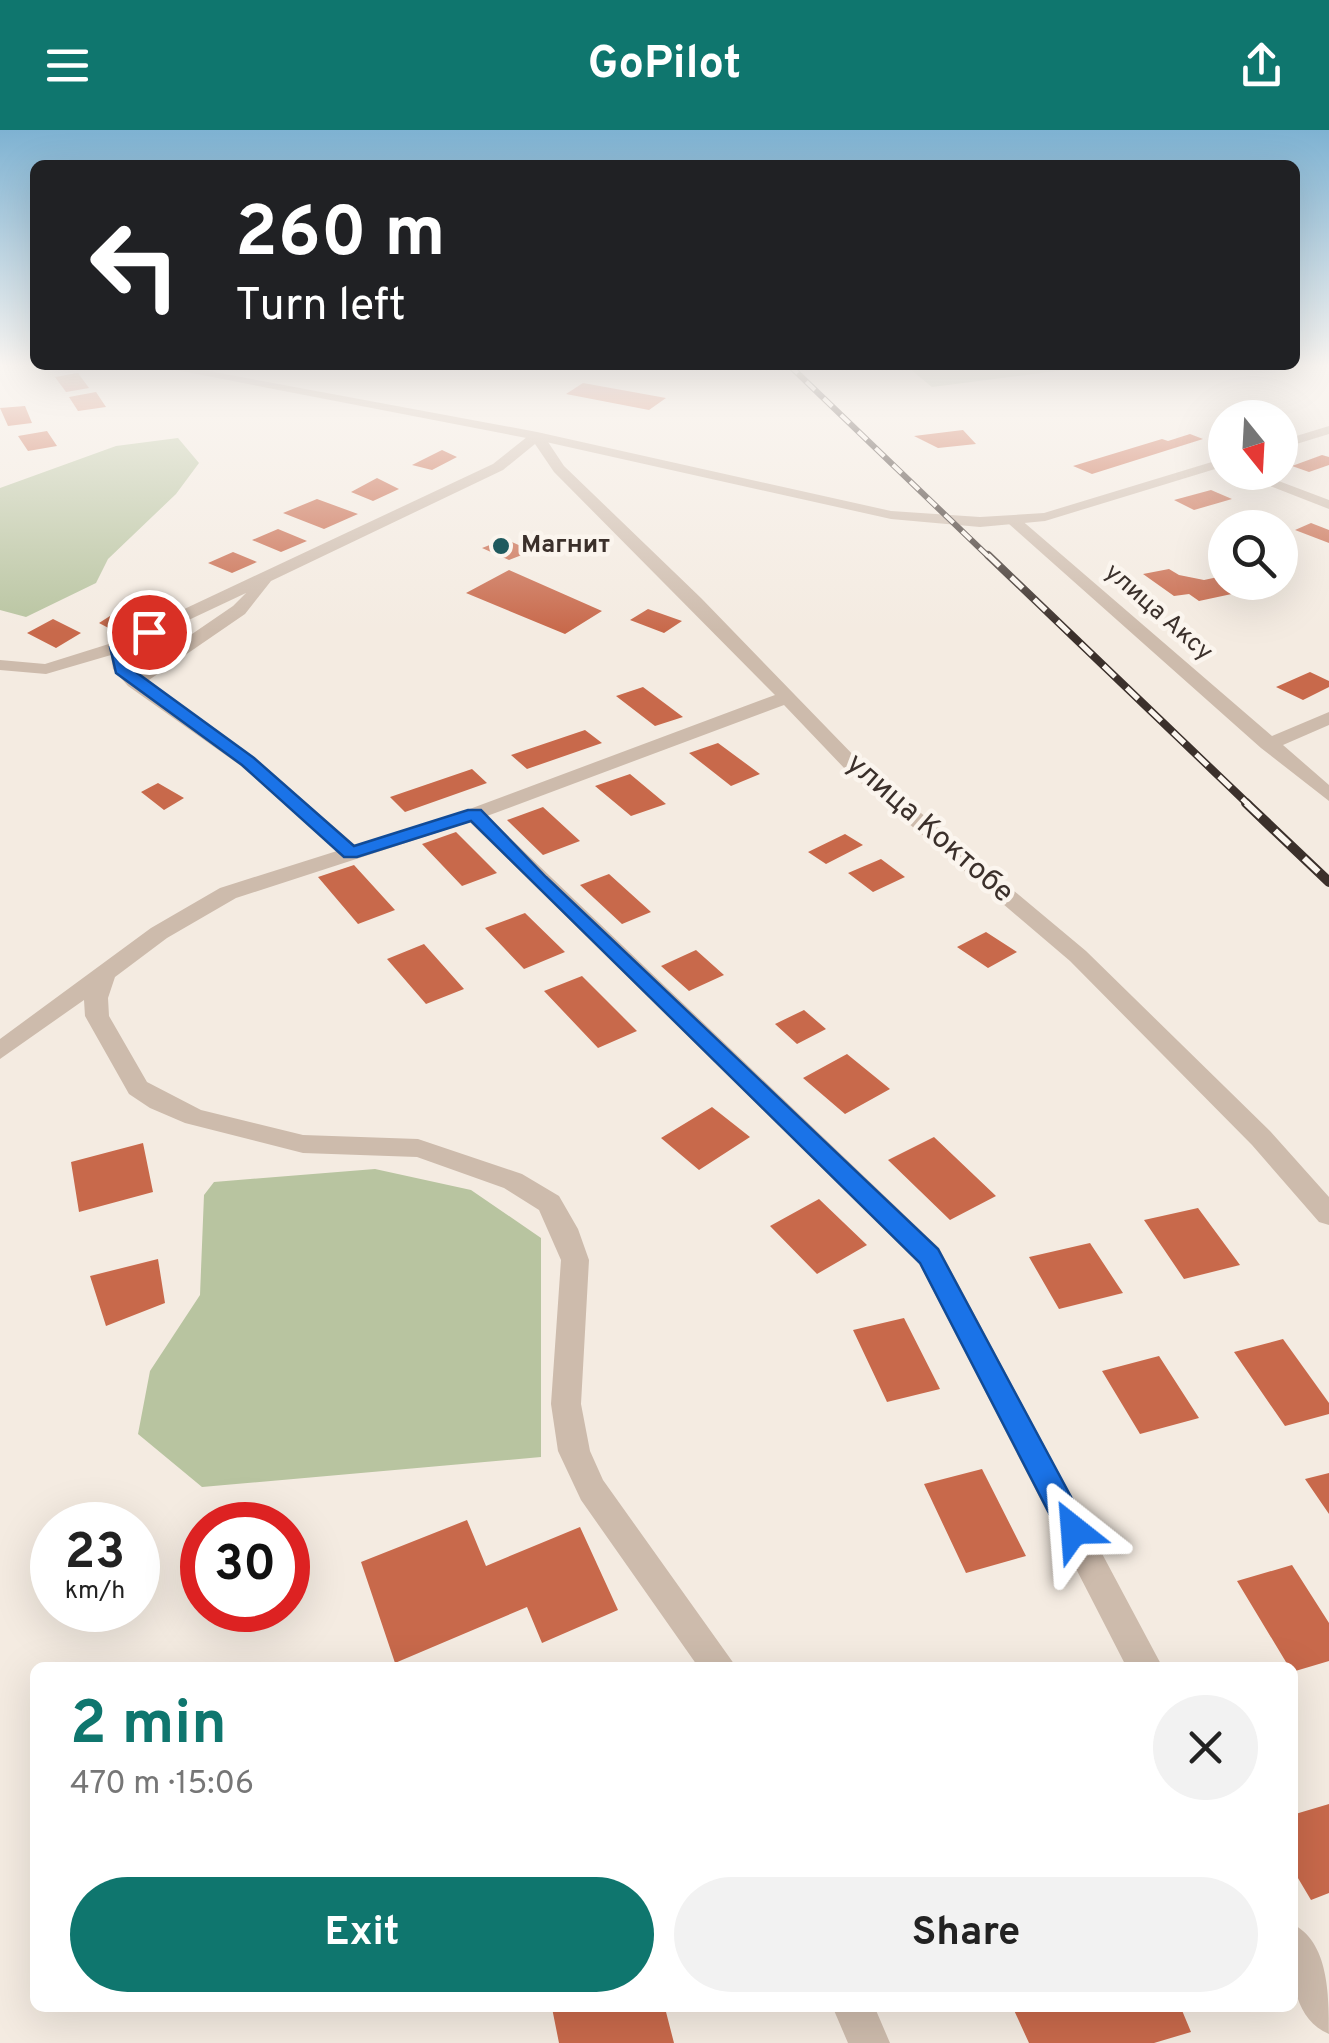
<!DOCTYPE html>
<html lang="en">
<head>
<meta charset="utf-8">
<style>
  body { margin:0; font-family:Overpass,sans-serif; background:#f2f2f2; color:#222; height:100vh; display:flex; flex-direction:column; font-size:38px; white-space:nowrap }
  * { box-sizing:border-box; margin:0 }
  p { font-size:32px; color:#767676 }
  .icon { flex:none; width:55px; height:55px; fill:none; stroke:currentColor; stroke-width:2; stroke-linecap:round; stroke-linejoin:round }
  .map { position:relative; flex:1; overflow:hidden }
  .side { position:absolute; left:30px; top:1532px; width:1268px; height:350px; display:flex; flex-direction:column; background:#fff; border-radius:15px; box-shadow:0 10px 40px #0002 }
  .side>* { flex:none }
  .hud { position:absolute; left:30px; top:30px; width:1270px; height:210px; border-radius:15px; box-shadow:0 10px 40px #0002; background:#202124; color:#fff; overflow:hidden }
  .needle { width:65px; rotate:162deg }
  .buttons { position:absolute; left:1208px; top:270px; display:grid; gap:20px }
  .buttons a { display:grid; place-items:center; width:90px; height:90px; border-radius:50%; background:#fff; box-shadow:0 10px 40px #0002; font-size:50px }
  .speed { position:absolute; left:30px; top:1372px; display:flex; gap:20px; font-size:50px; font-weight:700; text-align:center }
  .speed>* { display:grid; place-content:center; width:130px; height:130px; border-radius:50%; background:#fff; box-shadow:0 10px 40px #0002; line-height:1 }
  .speed small { font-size:25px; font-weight:400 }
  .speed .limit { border:15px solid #d22; background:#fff; color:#111 }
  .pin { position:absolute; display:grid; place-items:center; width:85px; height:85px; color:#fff; margin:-42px; border:5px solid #fff; border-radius:50%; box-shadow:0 2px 10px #0007 }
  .me { position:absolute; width:110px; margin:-55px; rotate:332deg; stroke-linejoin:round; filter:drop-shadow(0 0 8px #0008) }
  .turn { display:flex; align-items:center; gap:35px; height:210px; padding:0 40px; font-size:45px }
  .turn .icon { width:130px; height:130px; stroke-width:2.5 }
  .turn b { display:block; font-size:70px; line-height:85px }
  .round { display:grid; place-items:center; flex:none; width:105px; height:105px; border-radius:52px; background:#f2f2f2 }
  .overview { display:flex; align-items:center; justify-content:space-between; height:170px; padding:0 40px }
  h1 { font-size:60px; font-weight:700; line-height:75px; color:#0f766e }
  .button { display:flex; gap:20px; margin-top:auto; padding:20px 40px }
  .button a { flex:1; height:115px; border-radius:60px; background:#0f766e; color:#fff; font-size:40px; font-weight:700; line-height:115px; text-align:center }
  .button a+a { background:#f2f2f2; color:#222 }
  header { display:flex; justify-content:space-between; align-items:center; height:130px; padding:0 40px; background:#0f766e; color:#fff; font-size:45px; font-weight:700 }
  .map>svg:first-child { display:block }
</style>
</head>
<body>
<header><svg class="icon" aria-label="menu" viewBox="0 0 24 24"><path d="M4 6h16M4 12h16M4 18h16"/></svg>GoPilot<svg class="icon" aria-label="share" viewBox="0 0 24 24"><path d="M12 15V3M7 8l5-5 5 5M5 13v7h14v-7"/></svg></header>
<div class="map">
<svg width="1329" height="1913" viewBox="0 0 1329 1913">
  <rect width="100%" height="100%" fill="#f4ebe1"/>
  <path fill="#b8c4a0" d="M905,235H1103L932,257Z
    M178,308L199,333L176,364L108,429L96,453L26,487L0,480V358L116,316Z
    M375,1039L471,1060L541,1108V1327L202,1357L138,1304L150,1241L200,1165L204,1065L214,1052Z"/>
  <path fill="#c8694b" d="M78,243L89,258L66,262L55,247Z
    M583,253L666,268L649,280L566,264Z
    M96,262L106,277L78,281L69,267Z
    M25,276L32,293L8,296L0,278Z
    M963,300L976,314L938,318L914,306Z
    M47,301L57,316L28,321L18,306Z
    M1190,304L1203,309L1092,344L1073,336L1162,309L1168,311Z
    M442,320L457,327L432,340L412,335Z
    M1322,325L1329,327V335L1309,342L1292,336Z
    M377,348L399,359L373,371L351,362Z
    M1211,360L1232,369L1194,380L1174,370Z
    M317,369L358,384L324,399L283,383Z
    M1311,393L1329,400V413L1295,400Z
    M278,399L307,411L281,422L252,410Z
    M505,409L532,421L509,430L482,418Z
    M233,422L257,432L232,443L208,433Z
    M1169,439L1179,445L1204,450L1218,447L1241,462L1199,471L1189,464L1174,466L1143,444Z
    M509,440L602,481L565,504L466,463Z
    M121,479L143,491L118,503L99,493Z
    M648,479L682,491L664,503L630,490Z
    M53,489L81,503L56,518L27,503Z
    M1310,542L1329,551V557L1303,570L1276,557Z
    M643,557L683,587L655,596L616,566Z
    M585,600L602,613L527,639L511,625Z
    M718,613L760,644L731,656L689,623Z
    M472,639L487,653L405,682L390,667Z
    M630,644L666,674L631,686L595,656Z
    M158,653L184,668L164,680L141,662Z
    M543,677L580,711L543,725L507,690Z
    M456,702L497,743L462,756L422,714Z
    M845,704L863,715L826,734L808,722Z
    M881,729L905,747L873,762L848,743Z
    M354,735L395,780L358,794L318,747Z
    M609,744L651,782L622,794L580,755Z
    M525,783L565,822L524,839L485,798Z
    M986,802L1017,822L988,838L957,817Z
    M424,814L464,859L426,874L387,829Z
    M696,820L724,845L689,861L661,836Z
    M582,846L637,901L598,918L544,861Z
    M804,880L826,899L797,914L775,894Z
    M847,924L890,959L845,984L803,948Z
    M712,977L750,1007L699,1040L661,1008Z
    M934,1007L996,1066L950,1090L888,1030Z
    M143,1013L153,1062L79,1082L71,1032Z
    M819,1069L867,1115L817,1144L770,1096Z
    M1198,1078L1240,1135L1184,1149L1144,1090Z
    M1090,1113L1123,1163L1059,1179L1029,1127Z
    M158,1129L165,1173L106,1196L90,1146Z
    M904,1188L940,1259L887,1272L853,1200Z
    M1283,1209L1329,1273V1284L1285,1296L1234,1222Z
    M1159,1226L1199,1288L1140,1304L1102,1241Z
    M982,1339L1026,1426L966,1443L924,1354Z
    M1329,1343V1384L1305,1349Z
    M467,1390L486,1436L580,1397L618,1480L542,1513L527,1477L395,1533L361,1432Z
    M1292,1435L1329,1493V1531L1292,1542L1237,1451Z
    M1329,1674V1763L1311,1770L1292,1738V1685Z
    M552,1878H665L674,1913H559Z
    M1013,1878H1181L1191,1902L1154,1913H1029Z"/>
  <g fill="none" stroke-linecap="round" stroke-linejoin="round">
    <path fill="#cdbbac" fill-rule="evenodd" d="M532,303H542L564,336L701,468L860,632L1086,821L1270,1001L1329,1067V1095L1319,1092L1252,1015L1070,831L846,640L784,575L487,686L939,1118L1163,1538H1127L919,1133L470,692L236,768L167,808L115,847L108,868L109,886L147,952L201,980L303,1005L418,1009L522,1044L559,1066L578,1099L589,1130L581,1274L590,1321L603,1350L737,1538H699L581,1370L558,1321L551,1274L561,1130L539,1080L504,1058L417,1027L303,1023L185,993L150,978L129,964L85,886L84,870L0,929V909L151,798L220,758L337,721L241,636L128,556L113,539L111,525L46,544L0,540V530L45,534L112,513L493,334ZM535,314L554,342L775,565L467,680L355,715L255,628L146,552L245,484L271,451L503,340ZM246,463L233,476L135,543L127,519Z
      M1234,342H1255L1329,370V379Z
      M1009,388H1019L1272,606L1329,582V595L1283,615L1329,655V671L1261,618L1009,394Z
      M1292,1794C1329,1811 1329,1866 1329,1904C1287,1886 1292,1832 1292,1794Z
      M833,1878H875L890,1913H848Z"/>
    <path fill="#cdbbac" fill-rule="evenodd" d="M150,235H176L537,302L891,381L980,387L1044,383L1225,328V336L1045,391L980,397L891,389L537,310Z
      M1329,296V304L1280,319V311Z"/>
    <defs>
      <path id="rail-far2" d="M789,235L990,428"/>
      <path id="rail-far1" d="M988,425L1249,675"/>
      <path id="rail" d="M1246,673L1329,752"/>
    </defs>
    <use href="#rail-far2" stroke="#3b302b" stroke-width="6"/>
    <use href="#rail-far1" stroke="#3b302b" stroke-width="8"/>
    <use href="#rail" stroke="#3b302b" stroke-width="10"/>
    <use href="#rail-far2" stroke="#fbf5ee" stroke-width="4" stroke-dasharray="12" stroke-linecap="butt"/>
    <use href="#rail-far1" stroke="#fbf5ee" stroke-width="5" stroke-dasharray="16" stroke-linecap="butt"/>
    <use href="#rail" stroke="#fbf5ee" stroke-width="6" stroke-dasharray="20" stroke-linecap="butt"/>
  </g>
  <linearGradient id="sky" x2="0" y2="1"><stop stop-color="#7eb2d2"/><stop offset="0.47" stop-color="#faf6f2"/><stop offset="1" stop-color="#faf6f2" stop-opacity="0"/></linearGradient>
  <rect width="1329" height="501" fill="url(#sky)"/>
  <path fill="#1a73e8" stroke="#114b97" stroke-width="2.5" d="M143,499L156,502L126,519L129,537L254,628L354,716L468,680H481L546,747L938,1119L1084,1391L1089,1400L1084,1410L1074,1414L1063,1410L920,1133L471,691L357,727H344L242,635L116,543L110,517Z"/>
  <circle fill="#1f5a5e" stroke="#fbf5ee" stroke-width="4" cx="501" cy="416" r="10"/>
  <g text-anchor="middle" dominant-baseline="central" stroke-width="9" stroke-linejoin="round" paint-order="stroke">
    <g font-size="25" font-weight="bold" fill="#3b302b" stroke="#fbf5ee" text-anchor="start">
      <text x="521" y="416">Магнит</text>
    </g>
    <g font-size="25" fill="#3b302b" stroke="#fbf5ee">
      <text transform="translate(1158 483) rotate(41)">улица Аксу</text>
    </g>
    <g font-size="30" fill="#3b302b" stroke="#fbf5ee">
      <text transform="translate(929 699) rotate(41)">улица Коктобе</text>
    </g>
  </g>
</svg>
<div class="buttons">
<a><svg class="needle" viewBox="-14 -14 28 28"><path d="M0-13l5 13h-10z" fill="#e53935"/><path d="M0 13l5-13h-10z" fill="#767676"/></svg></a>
<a><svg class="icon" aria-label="search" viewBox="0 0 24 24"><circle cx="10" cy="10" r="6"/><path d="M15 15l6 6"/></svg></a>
</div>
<div class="speed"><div>23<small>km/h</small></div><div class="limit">30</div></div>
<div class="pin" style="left:149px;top:502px;background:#d93025"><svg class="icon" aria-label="arrive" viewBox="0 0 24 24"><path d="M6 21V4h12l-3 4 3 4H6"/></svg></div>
<svg class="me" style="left:1074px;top:1400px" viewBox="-20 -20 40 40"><path d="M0-17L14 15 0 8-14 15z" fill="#1a73e8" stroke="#fff" stroke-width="4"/></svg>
<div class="hud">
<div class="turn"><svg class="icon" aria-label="left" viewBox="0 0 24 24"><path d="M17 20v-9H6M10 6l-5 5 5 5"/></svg><div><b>260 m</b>Turn left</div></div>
</div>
<section class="side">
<div class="overview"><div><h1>2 min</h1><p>470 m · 15:06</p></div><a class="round"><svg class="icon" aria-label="close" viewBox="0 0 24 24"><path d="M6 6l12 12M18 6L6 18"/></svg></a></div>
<div class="button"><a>Exit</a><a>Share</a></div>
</section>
</div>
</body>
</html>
